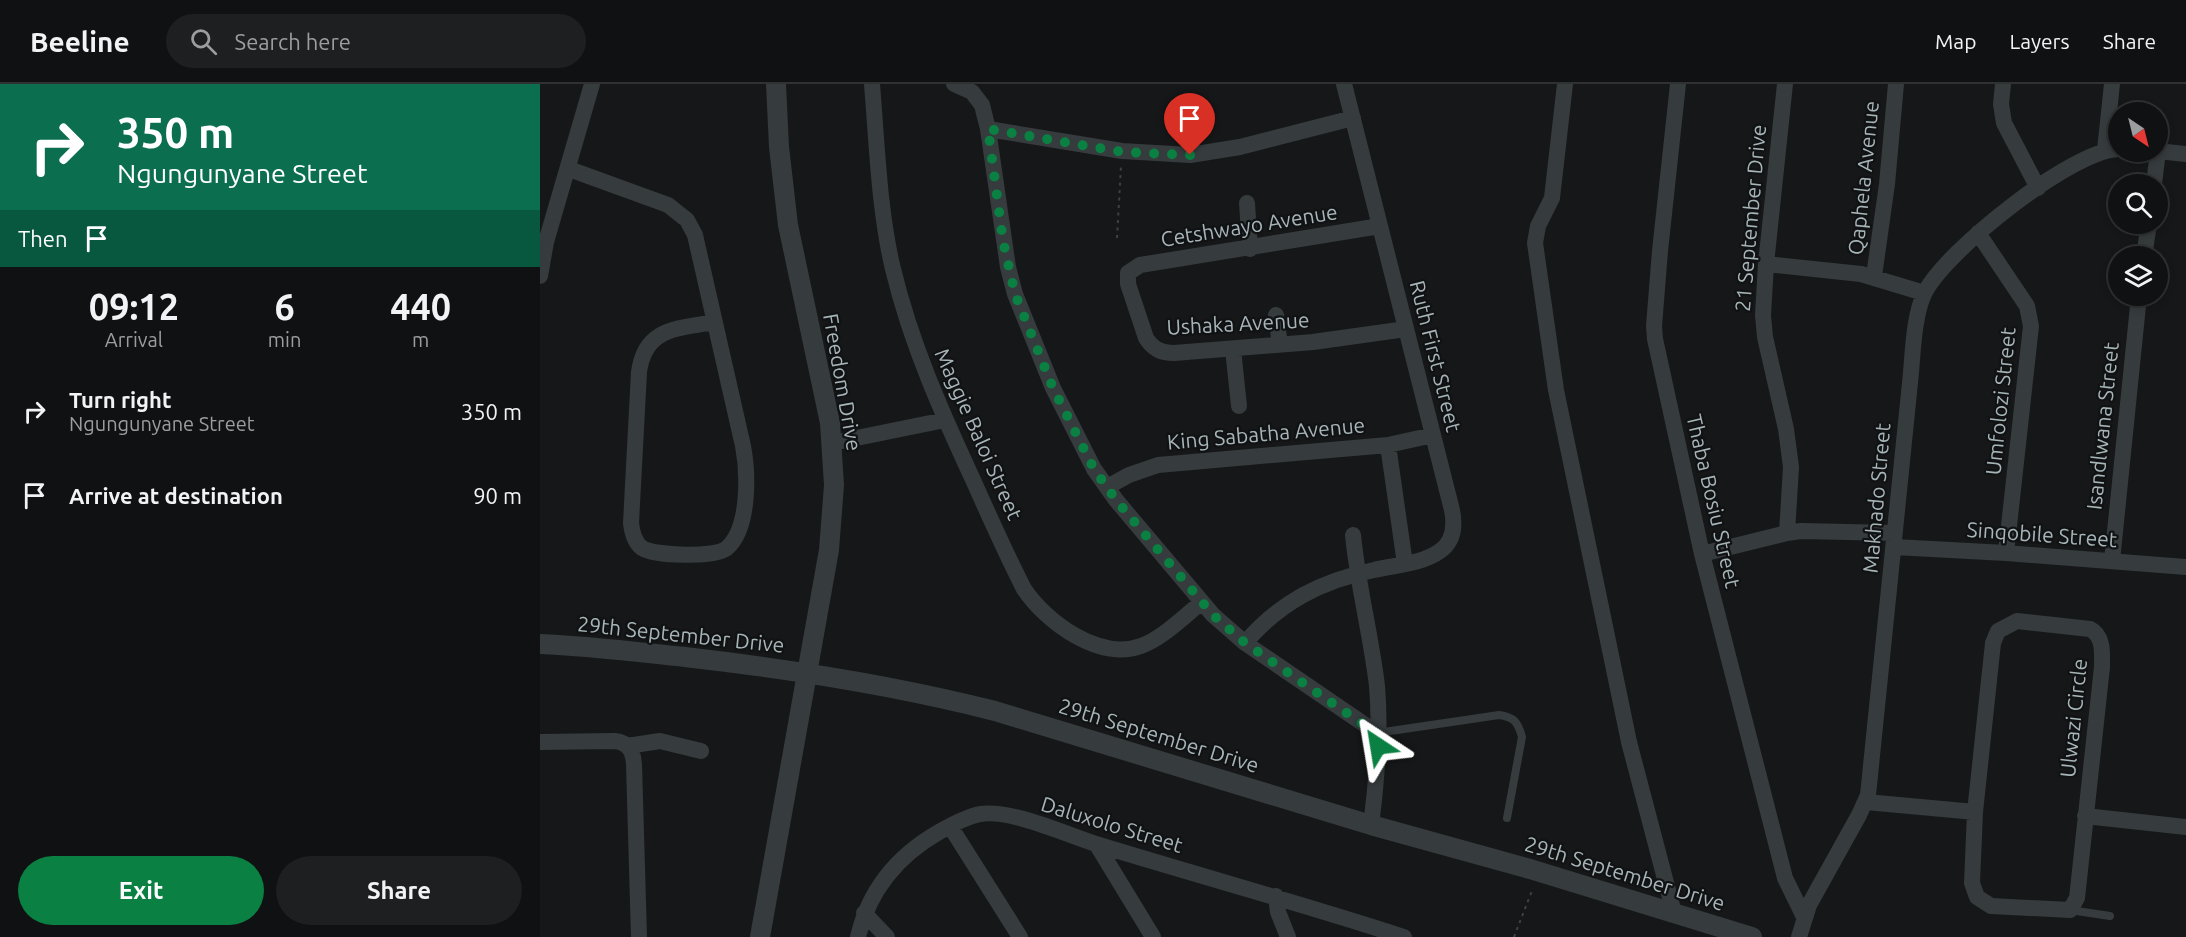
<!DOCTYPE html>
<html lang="en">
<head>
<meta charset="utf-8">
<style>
  body { margin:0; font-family:Ubuntu,sans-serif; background:#1e1f20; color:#f1f3f6; height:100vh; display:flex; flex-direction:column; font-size:22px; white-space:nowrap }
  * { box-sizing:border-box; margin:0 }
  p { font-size:20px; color:#9c9d9f }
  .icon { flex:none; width:33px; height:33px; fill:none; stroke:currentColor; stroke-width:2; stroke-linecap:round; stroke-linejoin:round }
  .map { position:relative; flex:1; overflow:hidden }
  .panel { display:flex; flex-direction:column; background:#101112; width:540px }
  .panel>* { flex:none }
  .hud { background:#0b6e4f; color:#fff; overflow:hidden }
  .needle { width:39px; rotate:145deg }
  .tools { position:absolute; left:1568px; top:18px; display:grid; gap:12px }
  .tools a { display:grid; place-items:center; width:60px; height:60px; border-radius:50%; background:#101112; box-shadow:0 3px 9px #0003,0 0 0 2px #303132; font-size:30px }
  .pin { position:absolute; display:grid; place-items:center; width:51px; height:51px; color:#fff; margin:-62px -26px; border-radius:50% 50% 50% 0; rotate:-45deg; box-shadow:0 0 6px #0007 }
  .pin .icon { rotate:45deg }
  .me { position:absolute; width:66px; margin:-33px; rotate:327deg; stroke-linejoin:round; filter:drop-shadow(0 0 4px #0008) }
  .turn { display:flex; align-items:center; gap:21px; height:126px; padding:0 18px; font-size:27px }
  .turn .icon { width:78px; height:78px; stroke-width:2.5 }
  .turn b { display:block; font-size:42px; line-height:51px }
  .then { display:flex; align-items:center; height:57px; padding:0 18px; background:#0003; gap:12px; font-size:22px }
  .eta { display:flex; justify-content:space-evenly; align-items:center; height:102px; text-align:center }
  .eta b { font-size:36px; font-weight:700; line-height:42px }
  .primary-button { display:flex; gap:12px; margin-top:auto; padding:12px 18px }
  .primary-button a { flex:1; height:69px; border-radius:36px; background:#0b8043; color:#fff; font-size:24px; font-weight:700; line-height:69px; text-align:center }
  .primary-button a+a { background:#1e1f20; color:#f1f3f6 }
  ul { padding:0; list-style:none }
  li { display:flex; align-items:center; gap:18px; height:84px; padding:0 18px }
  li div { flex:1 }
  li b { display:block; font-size:22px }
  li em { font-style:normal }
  header { display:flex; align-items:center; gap:36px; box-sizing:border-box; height:84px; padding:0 30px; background:#101112; border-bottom:2px solid #303132 }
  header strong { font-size:28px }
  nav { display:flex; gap:33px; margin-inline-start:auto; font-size:21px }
  .search { width:420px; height:54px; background:#1e1f20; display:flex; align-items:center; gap:15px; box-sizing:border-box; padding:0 21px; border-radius:33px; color:#9c9d9f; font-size:22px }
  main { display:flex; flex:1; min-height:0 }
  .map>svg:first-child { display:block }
</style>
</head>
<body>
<header>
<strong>Beeline</strong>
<div class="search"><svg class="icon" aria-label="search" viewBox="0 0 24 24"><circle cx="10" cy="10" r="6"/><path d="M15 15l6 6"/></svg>Search here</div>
<nav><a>Map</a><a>Layers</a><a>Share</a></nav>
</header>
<main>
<section class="panel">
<div class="hud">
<div class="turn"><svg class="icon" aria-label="right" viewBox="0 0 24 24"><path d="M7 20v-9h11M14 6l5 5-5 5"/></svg><div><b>350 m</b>Ngungunyane Street</div></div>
<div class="then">Then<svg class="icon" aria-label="arrive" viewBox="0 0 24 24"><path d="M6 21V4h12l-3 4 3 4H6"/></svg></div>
</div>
<div class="eta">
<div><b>09:12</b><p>Arrival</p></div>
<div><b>6</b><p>min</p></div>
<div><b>440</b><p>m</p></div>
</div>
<ul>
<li><svg class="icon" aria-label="right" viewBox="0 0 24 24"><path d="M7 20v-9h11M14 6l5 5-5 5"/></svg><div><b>Turn right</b><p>Ngungunyane Street</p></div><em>350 m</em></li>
<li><svg class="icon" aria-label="arrive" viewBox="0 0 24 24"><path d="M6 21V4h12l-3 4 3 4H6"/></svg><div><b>Arrive at destination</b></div><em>90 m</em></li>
</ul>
<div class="primary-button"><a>Exit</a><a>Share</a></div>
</section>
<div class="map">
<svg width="1646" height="853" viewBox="0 0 1646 853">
  <rect width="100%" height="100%" fill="#161718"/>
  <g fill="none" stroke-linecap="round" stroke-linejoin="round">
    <path stroke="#3c4244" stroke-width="2" stroke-dasharray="3 4.5" stroke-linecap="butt" d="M577,154L581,82
      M974,853L993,804"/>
    <path stroke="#363b3d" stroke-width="8" d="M837,649L959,631C974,633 978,638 982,653L967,734
      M1530,826L1570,832"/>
    <path stroke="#363b3d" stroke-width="16" d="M332,0C337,60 339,127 353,185C371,260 402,329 434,398C450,434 466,470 484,505C506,538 559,577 601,562C623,554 643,533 661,519
      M414,0L432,8L442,21L448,45L468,183L475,210L513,304L554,385L576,416L673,531L705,559L837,649
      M1025,0L1012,114L998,142L995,159L1016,306L1089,658L1134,829
      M1138,0L1120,167L1114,242L1115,255L1162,470L1245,794L1264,833
      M1245,0L1226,180L1223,231L1225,253L1246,345L1251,383L1247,449
      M1463,0L1461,20L1464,39L1498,104
      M448,45L582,67L650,71L700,63L813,34
      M1565,66L1572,0
      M1617,67L1646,70
      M29,85L128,121L147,136L155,151L203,362C208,388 210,444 187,464C176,474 114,472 102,464C94,458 92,448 91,439L99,288C105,243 138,245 174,238
      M1614,100L1618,67
      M707,119L710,165
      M840,142L600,181L588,189V200L606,254C613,265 621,269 634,269L773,258L866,245
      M1438,149L1487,222L1491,242L1466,469
      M1604,172L1609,140
      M1226,180L1321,190L1384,209
      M0,192L6,158L52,0
      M1334,192L1347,100L1356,0
      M736,231L740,261
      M693,265L699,322
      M292,359L405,336
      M848,361L865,480
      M567,403L589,391L618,381L848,361L893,351
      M813,451C818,503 831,551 837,602C841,648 837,695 831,741
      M1354,463L1466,469L1646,483
      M1162,470L1247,449L1261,447L1354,449
      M1572,477L1599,212
      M1477,537L1550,545C1564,552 1562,569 1562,583L1537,814L1530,826L1451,822L1437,813L1432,799L1435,728L1453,559L1458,547Z
      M705,559C740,518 781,497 834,486C855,481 882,480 900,467C914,457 915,441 912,426L804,0
      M0,658L75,657C89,659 93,667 94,680L99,853
      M87,662L120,657L161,667
      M1326,718L1435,728
      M1545,732L1646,743
      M410,742L480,853
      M557,761L613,853
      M736,812L738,828L748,853
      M324,829L347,853
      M318,853C329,806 357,772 399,748C411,741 426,733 440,730C472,725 527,751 559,761C660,792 763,820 864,853
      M1259,853L1269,821L1319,731L1328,711L1370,299C1373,272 1373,232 1385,208C1407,166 1531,67 1578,65"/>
    <path stroke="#363b3d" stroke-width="20" d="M0,560C48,562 97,568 145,573C250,585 353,601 455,627L831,741L990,785L1212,853
      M220,853L289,466L294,401L290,339L248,141L239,63L236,0"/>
  </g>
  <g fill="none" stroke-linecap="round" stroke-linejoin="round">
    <path stroke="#0b8043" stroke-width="10" stroke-dasharray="0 18" d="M650,71L582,68L448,45L463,157L475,210L513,304L554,385L576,416L673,531L705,559L837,650L838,662"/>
  </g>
  <g text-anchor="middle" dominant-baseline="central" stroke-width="4.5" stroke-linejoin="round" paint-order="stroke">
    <g font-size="21" fill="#a7b5b9" stroke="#111213">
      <text transform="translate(1323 94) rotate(-84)">Qaphela Avenue</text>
      <text transform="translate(1210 134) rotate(-85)">21 September Drive</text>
      <text transform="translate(709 141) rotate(-9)">Cetshwayo Avenue</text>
      <text transform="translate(698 239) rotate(-3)">Ushaka Avenue</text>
      <text transform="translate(896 272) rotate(76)">Ruth First Street</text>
      <text transform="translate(303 298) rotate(80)">Freedom Drive</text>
      <text transform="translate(1460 317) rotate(-84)">Umfolozi Street</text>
      <text transform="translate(1562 342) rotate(-84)">Isandlwana Street</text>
      <text transform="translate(726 349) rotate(-5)">King Sabatha Avenue</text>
      <text transform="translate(439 350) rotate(66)">Maggie Baloi Street</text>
      <text transform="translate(1336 414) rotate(-85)">Makhado Street</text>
      <text transform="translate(1174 417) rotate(77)">Thaba Bosiu Street</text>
      <text transform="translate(1502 450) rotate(4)">Sinqobile Street</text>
      <text transform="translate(141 550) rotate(6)">29th September Drive</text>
      <text transform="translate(1533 634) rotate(-84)">Ulwazi Circle</text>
      <text transform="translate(619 651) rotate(17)">29th September Drive</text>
      <text transform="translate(572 740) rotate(17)">Daluxolo Street</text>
      <text transform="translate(1085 789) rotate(17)">29th September Drive</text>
    </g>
  </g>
</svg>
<div class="tools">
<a><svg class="needle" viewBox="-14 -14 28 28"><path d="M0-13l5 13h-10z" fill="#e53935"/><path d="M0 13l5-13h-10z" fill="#9c9d9f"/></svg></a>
<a><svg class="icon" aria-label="search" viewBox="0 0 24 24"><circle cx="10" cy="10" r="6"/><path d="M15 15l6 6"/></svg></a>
<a><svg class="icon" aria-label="layers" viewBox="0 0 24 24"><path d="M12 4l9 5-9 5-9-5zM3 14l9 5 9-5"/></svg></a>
</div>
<div class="pin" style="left:650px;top:71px;background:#d93025"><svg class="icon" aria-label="arrive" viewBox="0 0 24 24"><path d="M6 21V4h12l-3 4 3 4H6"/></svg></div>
<svg class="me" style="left:838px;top:662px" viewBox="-20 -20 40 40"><path d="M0-17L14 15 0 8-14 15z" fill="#0b8043" stroke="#fff" stroke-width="4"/></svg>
</div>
</main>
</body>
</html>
